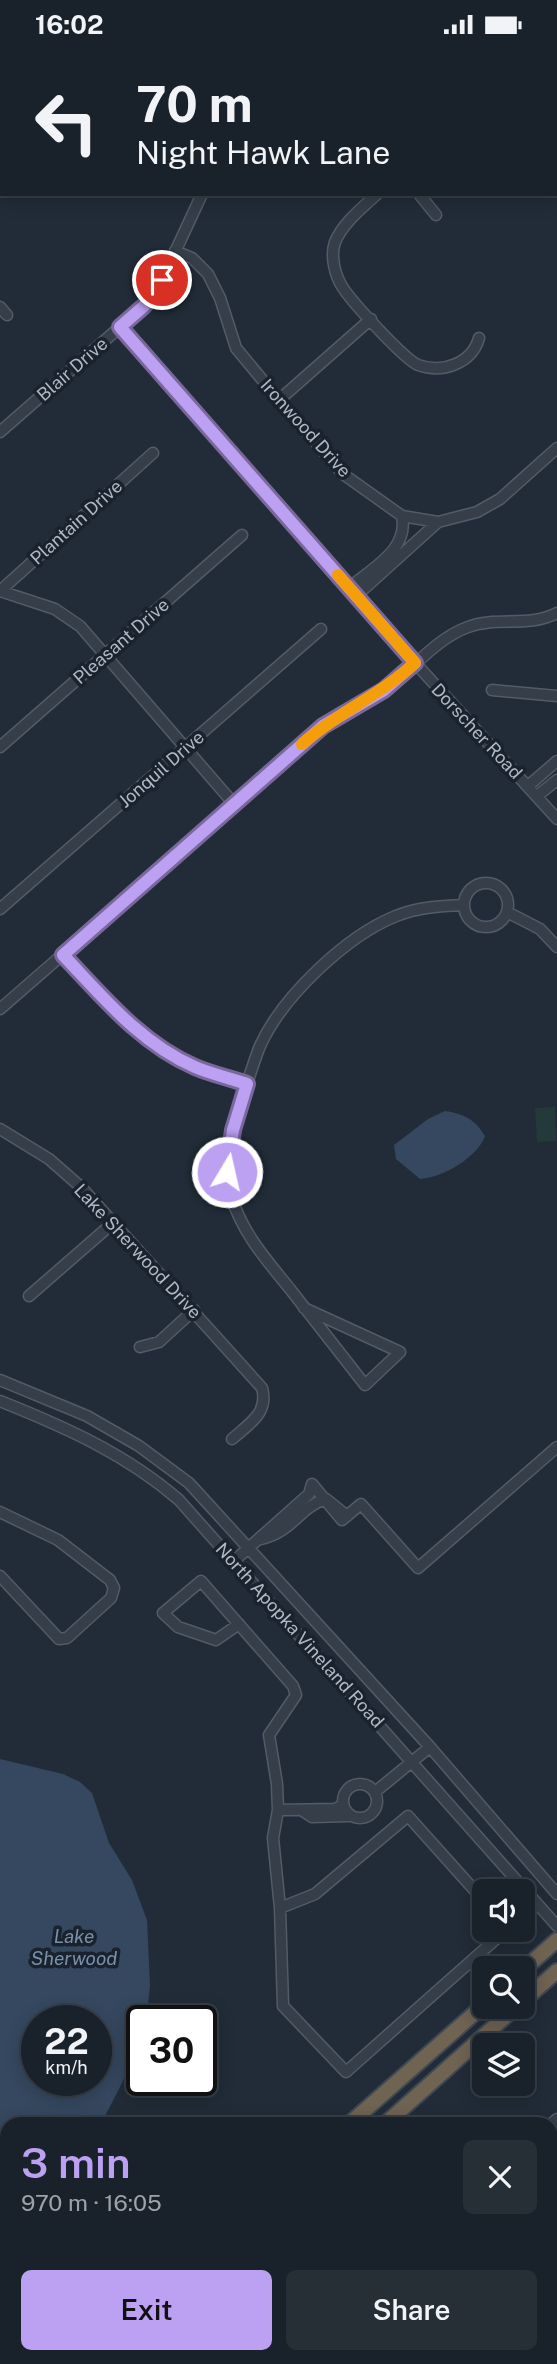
<!DOCTYPE html>
<html lang="en">
<head>
<meta charset="utf-8">
<style>
  body { margin:0; font-family:"Public Sans",sans-serif; background:#262e36; color:#f1f3f6; height:100vh; display:flex; flex-direction:column; font-size:26px; white-space:nowrap }
  * { box-sizing:border-box; margin:0 }
  p { font-size:23px; color:#9fa3a8 }
  .icon { flex:none; width:38px; height:38px; fill:none; stroke:currentColor; stroke-width:2; stroke-linecap:round; stroke-linejoin:round }
  .map { position:relative; flex:1; overflow:hidden }
  .details { position:absolute; left:0px; top:2068px; width:558px; height:247px; display:flex; flex-direction:column; background:#19212a; border-radius:21px 21px 0 0; box-shadow:0 4px 18px #0003,0 0 0 2px #373e47 }
  .details>* { flex:none }
  .hud { position:absolute; left:0px; top:0px; width:558px; height:147px; box-shadow:0 4px 18px #0003,0 0 0 2px #373e47; background:#19212a; color:#f1f3f6; overflow:hidden }
  .buttons { position:absolute; left:472px; top:1830px; display:grid; gap:14px }
  .buttons a { display:grid; place-items:center; width:63px; height:63px; border-radius:10px; background:#19212a; box-shadow:0 4px 18px #0003,0 0 0 2px #373e47; font-size:35px }
  .speed { position:absolute; left:21px; top:1956px; display:flex; gap:14px; font-size:35px; font-weight:700; text-align:center }
  .speed>* { display:grid; place-content:center; width:91px; height:91px; border-radius:50%; background:#19212a; box-shadow:0 4px 18px #0003,0 0 0 2px #373e47; line-height:1 }
  .speed small { font-size:18px; font-weight:400 }
  .speed .limit { border:4px solid #111; border-radius:10px; background:#fff; color:#111 }
  .pin { position:absolute; display:grid; place-items:center; width:60px; height:60px; color:#fff; margin:-30px; border:4px solid #fff; border-radius:50%; box-shadow:0 2px 7px #0007 }
  .me { position:absolute; width:77px; margin:-38px; rotate:9deg; stroke-linejoin:round; filter:drop-shadow(0 0 5px #0008) }
  .turn { display:flex; align-items:center; gap:24px; height:147px; padding:0 21px; font-size:32px }
  .turn .icon { width:91px; height:91px; stroke-width:2.5 }
  .turn b { display:block; font-size:49px; line-height:60px }
  .round { display:grid; place-items:center; flex:none; width:74px; height:74px; border-radius:10px; background:#262e36 }
  .headline { display:flex; align-items:center; justify-content:space-between; height:119px; padding:0 21px }
  h1 { font-size:42px; font-weight:600; line-height:52px; color:#bca0f2 }
  .button { display:flex; gap:14px; margin-top:auto; padding:14px 21px }
  .button a { flex:1; height:80px; border-radius:10px; background:#bca0f2; color:#111; font-size:28px; font-weight:600; line-height:80px; text-align:center }
  .button a+a { background:#262e36; color:#f1f3f6 }
  .status { display:flex; justify-content:space-between; align-items:center; height:49px; padding:0 35px; background:#19212a; direction:ltr }
  .status svg { height:19px; fill:currentColor }
  .map>svg:first-child { display:block }
</style>
</head>
<body>
<div class="status"><b>16:02</b><svg viewBox="0 0 49 12"><path d="M0 12V9h3v3zM5 12V6h3v6zM10 12V3h3v9zM15 12V0h3v12zM26 1h20v11H26zM47 4h2v5h-2z"/></svg></div>
<div class="map">
<svg width="557" height="2315" viewBox="0 0 557 2315">
  <rect width="100%" height="100%" fill="#212c38"/>
  <path fill="#24393a" d="M555,1058L556,1092L537,1093L535,1059Z"/>
  <path fill="#35485f" fill-rule="evenodd" d="M445,1062C464,1065 475,1070 485,1087C478,1108 442,1129 420,1130L396,1110L394,1096L428,1070Z
    M0,1710L63,1725L80,1733L92,1744L109,1794L132,1831L147,1871L150,1937L148,1955L123,2032L101,2075L7,2076V2308H55L47,2315H0ZM37,1972H96V2032H37Z"/>
  <g fill="none" stroke-linecap="round" stroke-linejoin="round">
    <defs>
      <path id="minor" d="M122,0L124,2
        M533,0L535,2
        M365,2L367,0
        M556,26L557,27
        M0,36L2,38
        M377,145C362,159 343,174 335,193C330,207 335,227 343,239C353,254 404,310 418,316C443,325 472,314 479,289
        M419,145L436,166
        M175,202L192,209L208,225L220,249L236,299L279,351L343,425L402,467L438,473L477,463L500,450L557,399
        M0,258L7,266
        M120,278L408,606L557,770
        M279,351L371,270
        M0,383L144,257L162,231L202,145
        M349,539C372,519 409,501 402,467
        M0,542L55,560L80,577L234,755
        M0,542L153,404
        M356,547L438,473
        M492,641L557,647
        M0,698L242,486
        M528,737L557,712
        M537,747L557,731
        M464 856a22 22 0 1 1 44 0a22 22 0 1 1-44 0Z
        M0,860L321,580
        M507,863L540,880L557,898
        M63,906C102,946 141,995 195,1018C211,1025 230,1029 247,1035
        M0,960L339,665C354,656 372,649 386,639C414,620 435,590 468,578C497,567 528,579 557,564
        M0,1080L49,1110L82,1139L262,1339C269,1364 249,1375 232,1390
        M29,1247L114,1173
        M304,1259L400,1303L365,1336C340,1304 315,1272 290,1240C265,1209 243,1185 231,1147C222,1119 232,1085 240,1058C246,1038 252,1017 260,997C282,948 346,887 396,867C418,858 441,857 464,856
        M140,1298L159,1293L194,1261
        M0,1331L87,1367L139,1397L189,1434L430,1698L557,1845
        M0,1352C65,1378 126,1405 179,1451L557,1877
        M312,1435L342,1471L361,1455L418,1519L557,1398
        M0,1463L58,1491L110,1531L114,1539L111,1549L67,1589L59,1590L0,1527
        M261,1490C293,1483 299,1458 326,1450L347,1467
        M235,1511L309,1445L312,1435
        M239,1575L216,1591L178,1578L163,1564L201,1532L293,1637L296,1646L269,1686L277,1735L278,1761L273,1789L280,1859
        M343 1752a17 17 0 1 1 34 0a17 17 0 1 1-34 0Z
        M375,1743L430,1698
        M278,1761L335,1760L343,1756
        M303,1762L312,1768L350,1767
        M485,1853L408,1767L315,1845L280,1859L283,1957L346,2023L506,1881
        M550,2076L557,2070
        M223,2308L232,2315
        M378,2308L383,2315
        M166,2315L174,2308
        M246,2315L256,2308"/>
      <path id="highway" d="M523,1921L557,1891
        M523,1952L557,1922
        M348,2076L485,1955
        M384,2076L516,1958
        M77,2315L85,2308
        M112,2315L120,2308"/>
    </defs>
    <use href="#minor" stroke="#525b66" stroke-width="13"/>
    <use href="#highway" stroke="#3f4853" stroke-width="18"/>
    <use href="#minor" stroke="#353e49" stroke-width="10"/>
    <use href="#highway" stroke="#6f6352" stroke-width="14"/>
  </g>
  <g fill="none" stroke-linecap="round" stroke-linejoin="round">
    <defs>
      <path id="route" d="M162,231L144,257L120,278L415,614L384,641L323,677L63,906C102,947 141,995 195,1018C211,1025 230,1029 247,1035L233,1081L227,1123"/>
    </defs>
    <use href="#route" stroke="#7a689d" stroke-width="18"/>
    <use href="#route" stroke="#bca0f2" stroke-width="12"/>
    <path stroke="#f59e0b" stroke-width="12" d="M302,695C337,664 380,646 415,614L338,526"/>
  </g>
  <g text-anchor="middle" dominant-baseline="central" stroke-width="7" stroke-linejoin="round" paint-order="stroke">
    <g font-size="18" fill="#afb8c5" stroke="#1a232d">
      <text transform="translate(72 320) rotate(-41)">Blair Drive</text>
      <text transform="translate(306 379) rotate(48)">Ironwood Drive</text>
      <text transform="translate(76 473) rotate(-42)">Plantain Drive</text>
      <text transform="translate(121 592) rotate(-41)">Pleasant Drive</text>
      <text transform="translate(477 682) rotate(47)">Dorscher Road</text>
      <text transform="translate(161 720) rotate(-41)">Jonquil Drive</text>
      <text transform="translate(138 1202) rotate(47)">Lake Sherwood Drive</text>
      <text transform="translate(300 1586) rotate(48)">North Apopka Vineland Road</text>
    </g>
    <g font-size="19" font-style="italic" fill="#7890ad" stroke="#1a232d">
      <text x="74" y="1887">Lake<tspan x="74" dy="22">Sherwood</tspan></text>
    </g>
  </g>
</svg>
<div class="buttons">
<a><svg class="icon" aria-label="sound" viewBox="0 0 24 24"><path d="M4 9h4l5-4v14l-5-4H4zM17 9q2 3 0 6"/></svg></a>
<a><svg class="icon" aria-label="search" viewBox="0 0 24 24"><circle cx="10" cy="10" r="6"/><path d="M15 15l6 6"/></svg></a>
<a><svg class="icon" aria-label="layers" viewBox="0 0 24 24"><path d="M12 4l9 5-9 5-9-5zM3 14l9 5 9-5"/></svg></a>
</div>
<div class="speed"><div>22<small>km/h</small></div><div class="limit">30</div></div>
<div class="pin" style="left:162px;top:231px;background:#d93025"><svg class="icon" aria-label="arrive" viewBox="0 0 24 24"><path d="M6 21V4h12l-3 4 3 4H6"/></svg></div>
<svg class="me" style="left:227px;top:1123px" viewBox="-20 -20 40 40"><circle r="17" fill="#bca0f2" stroke="#fff" stroke-width="3"/><path d="M0-11L8 9 0 5-8 9z" fill="#fff"/></svg>
<div class="hud">
<div class="turn"><svg class="icon" aria-label="left" viewBox="0 0 24 24"><path d="M17 20v-9H6M10 6l-5 5 5 5"/></svg><div><b>70 m</b>Night Hawk Lane</div></div>
</div>
<section class="details">
<div class="headline"><div><h1>3 min</h1><p>970 m · 16:05</p></div><a class="round"><svg class="icon" aria-label="close" viewBox="0 0 24 24"><path d="M6 6l12 12M18 6L6 18"/></svg></a></div>
<div class="button"><a>Exit</a><a>Share</a></div>
</section>
</div>
</body>
</html>
